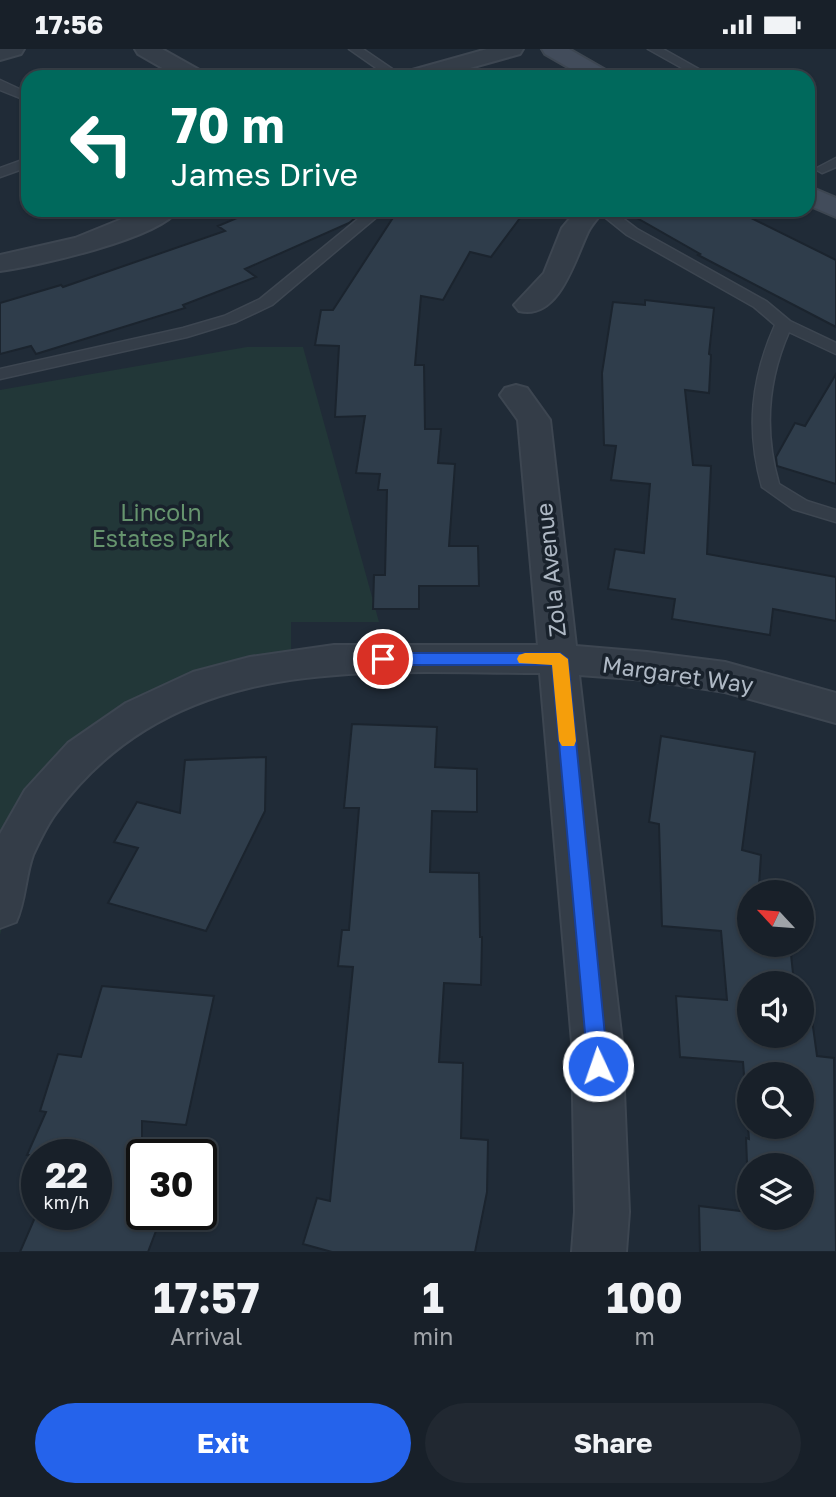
<!DOCTYPE html>
<html lang="en">
<head>
<meta charset="utf-8">
<style>
  body { margin:0; font-family:"Golos Text",sans-serif; background:#212831; color:#f1f3f6; height:100vh; display:flex; flex-direction:column; font-size:26px; white-space:nowrap }
  * { box-sizing:border-box; margin:0 }
  p { font-size:23px; color:#9fa3a8 }
  .icon { flex:none; width:38px; height:38px; fill:none; stroke:currentColor; stroke-width:2; stroke-linecap:round; stroke-linejoin:round }
  .map { position:relative; height:1203px; overflow:hidden }
  .panel { display:flex; flex-direction:column; background:#182029; flex:1 }
  .panel>* { flex:none }
  .hud { position:absolute; left:21px; top:21px; width:794px; height:147px; border-radius:21px; box-shadow:0 2px 5px #0004,0 0 0 2px #363e46; background:#00695c; color:#fff; overflow:hidden }
  .needle { width:46px; rotate:296deg }
  .buttons { position:absolute; left:737px; top:831px; display:grid; gap:14px }
  .buttons a { display:grid; place-items:center; width:77px; height:77px; border-radius:50%; background:#182029; box-shadow:0 2px 5px #0004,0 0 0 2px #363e46; font-size:35px }
  .speed { position:absolute; left:21px; top:1090px; display:flex; gap:14px; font-size:35px; font-weight:700; text-align:center }
  .speed>* { display:grid; place-content:center; width:91px; height:91px; border-radius:50%; background:#182029; box-shadow:0 2px 5px #0004,0 0 0 2px #363e46; line-height:1 }
  .speed small { font-size:18px; font-weight:400 }
  .speed .limit { border:4px solid #111; border-radius:10px; background:#fff; color:#111 }
  .pin { position:absolute; display:grid; place-items:center; width:60px; height:60px; color:#fff; margin:-30px; border:4px solid #fff; border-radius:50%; box-shadow:0 2px 7px #0007 }
  .me { position:absolute; width:77px; margin:-38px; rotate:357deg; stroke-linejoin:round; filter:drop-shadow(0 0 5px #0008) }
  .turn { display:flex; align-items:center; gap:24px; height:147px; padding:0 35px; font-size:32px }
  .turn .icon { width:91px; height:91px; stroke-width:2.5 }
  .turn b { display:block; font-size:49px; line-height:60px }
  .eta { display:flex; justify-content:space-evenly; align-items:center; height:119px; text-align:center }
  .eta b { font-size:42px; font-weight:700; line-height:49px }
  .action { display:flex; gap:14px; margin-top:auto; padding:14px 35px }
  .action a { flex:1; height:80px; border-radius:42px; background:#2563eb; color:#fff; font-size:28px; font-weight:700; line-height:80px; text-align:center }
  .action a+a { background:#212831; color:#f1f3f6 }
  .status { display:flex; justify-content:space-between; align-items:center; height:49px; padding:0 35px; background:#182029; direction:ltr }
  .status svg { height:19px; fill:currentColor }
  .map>svg:first-child { display:block }
</style>
</head>
<body>
<div class="status"><b>17:56</b><svg viewBox="0 0 49 12"><path d="M0 12V9h3v3zM5 12V6h3v6zM10 12V3h3v9zM15 12V0h3v12zM26 1h20v11H26zM47 4h2v5h-2z"/></svg></div>
<div class="map">
<svg width="836" height="1203" viewBox="0 0 836 1203">
  <rect width="100%" height="100%" fill="#202b37"/>
  <path fill="#223738" d="M247,298H303L379,573H291V616L182,648L85,715L19,814L0,886V341Z"/>
  <path fill="#2f3d4b" stroke="#1b242e" stroke-width="2" fill-rule="evenodd" d="M256,161H365L349,174L245,220L256,228L183,256L185,259L36,305L31,297L0,305V254L61,236L63,238L225,182L218,177Z
    M398,161H526L491,208L470,203L443,251L421,247L415,316H424L425,380H441L438,414L455,415L449,497H478L479,537H419V560H373L374,526H385L387,441H378L380,425L356,424L365,367L335,368L339,297L315,296L321,261H333Z
    M623,161H735L836,211V278L698,206L700,205Z
    M645,251L714,259L709,305L711,306L709,344L685,341L693,416L711,417L707,505L836,528V572L773,560L770,586L672,570L675,550L608,540L615,500L644,504L650,435L611,431L616,397L604,396L602,324L613,253L645,256Z
    M836,325V435L777,417L776,408L795,374L805,377Z
    M352,675L437,678L435,718L477,720V763L432,762L430,823L479,824L480,888H482L481,936L444,934L439,1013L463,1014L461,1089L488,1091L487,1143L475,1203H332L303,1195L317,1149L330,1152L353,918L338,917L342,881H349L359,759H344Z
    M661,687L755,703L742,801L761,806L759,837L784,839L785,844H749V896H790L794,934H749V987H802V956H810L817,1007L834,1009L836,1203H700L699,1157L749,1163L746,1089L749,1090L743,1013L680,1008L676,947L727,951L721,882L662,877L659,775L649,773ZM749,1026H802V1078H749ZM749,1116H802V1169H749Z
    M266,708L265,762L206,882L108,854L138,799L114,793L137,753L180,764L185,711Z
    M102,937L214,947L186,1076L142,1072V1166H162L148,1203H20L36,1166H96V1106H27L46,1063L40,1062L58,1005L81,1008Z"/>
  <g fill="none" stroke-linecap="round" stroke-linejoin="round">
    <defs>
      <path id="lane" d="M349,0H363L404,28H389Z
        M648,0H663L713,28H698Z
        M0,31L28,44V52L0,41Z
        M28,109V118L0,128V119Z
        M836,109V118L822,124L815,120Z
        M369,161H385L272,256L236,273L187,288L0,330V320L183,279L224,267L260,250Z
        M596,161H612L637,180L766,252L790,272L836,294V305L789,283C767,333 764,383 779,435L807,452L836,461V473L793,460L762,438C746,381 751,330 775,276L754,258L627,186Z"/>
      <path id="street" d="M0,0H24L21,5L0,11Z
        M135,0H162L203,23L207,28H178L138,5Z
        M487,0H523L520,5L438,28H401L405,23Z
        M144,161H178C158,190 36,217 0,222V206L75,189Z
        M577,161H604C599,168 592,175 588,183C575,210 559,272 519,262L514,256L544,224L562,179Z
        M516,336L527,339L550,371L576,597L647,603L725,613L836,644V674L725,643L647,631L579,626L622,993L629,1163L626,1203H572L575,1163L572,993L540,624C362,624 176,602 56,764C47,776 39,793 33,806C25,828 26,851 16,873L0,879V785L25,741L68,694L126,654L193,623L250,608L334,596H538L518,371L500,346L505,339Z"/>
      <path id="secondary" d="M542,0H569L609,23L613,28H585L545,5Z
        M808,137L836,149V168L808,156Z"/>
    </defs>
    <use href="#lane" stroke="#3d4651" stroke-width="3"/>
    <use href="#street" stroke="#3d4651" stroke-width="4"/>
    <use href="#secondary" stroke="#3d4651" stroke-width="4"/>
    <use href="#lane" fill="#343d48" fill-rule="evenodd"/>
    <use href="#street" fill="#343d48" fill-rule="evenodd"/>
    <use href="#secondary" fill="#424c5b" fill-rule="evenodd"/>
  </g>
  <path fill="#2563eb" stroke="#184099" stroke-width="2" d="M383,604H560L568,610L608,1017L605,1024L598,1027L591,1024L588,1017L552,616H383L375,610Z"/>
  <path fill="#f59e0b" d="M525,604H560L568,610L576,692L574,697H562L559,692L552,616L519,614L517,610L519,606Z"/>
  <g text-anchor="middle" dominant-baseline="central" stroke-width="7" stroke-linejoin="round" paint-order="stroke">
    <g font-size="23" fill="#66946e" stroke="#19222c">
      <text x="161" y="463">Lincoln<tspan x="161" dy="26">Estates Park</tspan></text>
    </g>
    <g font-size="23" fill="#aeb8c4" stroke="#19222c">
      <text transform="translate(550 521) rotate(-96)">Zola Avenue</text>
      <text transform="translate(678 625) rotate(8)">Margaret Way</text>
    </g>
  </g>
</svg>
<div class="buttons">
<a><svg class="needle" viewBox="-14 -14 28 28"><path d="M0-13l5 13h-10z" fill="#e53935"/><path d="M0 13l5-13h-10z" fill="#9fa3a8"/></svg></a>
<a><svg class="icon" aria-label="sound" viewBox="0 0 24 24"><path d="M4 9h4l5-4v14l-5-4H4zM17 9q2 3 0 6"/></svg></a>
<a><svg class="icon" aria-label="search" viewBox="0 0 24 24"><circle cx="10" cy="10" r="6"/><path d="M15 15l6 6"/></svg></a>
<a><svg class="icon" aria-label="layers" viewBox="0 0 24 24"><path d="M12 4l9 5-9 5-9-5zM3 14l9 5 9-5"/></svg></a>
</div>
<div class="speed"><div>22<small>km/h</small></div><div class="limit">30</div></div>
<div class="pin" style="left:383px;top:610px;background:#d93025"><svg class="icon" aria-label="arrive" viewBox="0 0 24 24"><path d="M6 21V4h12l-3 4 3 4H6"/></svg></div>
<svg class="me" style="left:598px;top:1017px" viewBox="-20 -20 40 40"><circle r="17" fill="#2563eb" stroke="#fff" stroke-width="3"/><path d="M0-11L8 9 0 5-8 9z" fill="#fff"/></svg>
<div class="hud">
<div class="turn"><svg class="icon" aria-label="left" viewBox="0 0 24 24"><path d="M17 20v-9H6M10 6l-5 5 5 5"/></svg><div><b>70 m</b>James Drive</div></div>
</div>
</div>
<section class="panel">
<div class="eta">
<div><b>17:57</b><p>Arrival</p></div>
<div><b>1</b><p>min</p></div>
<div><b>100</b><p>m</p></div>
</div>
<div class="action"><a>Exit</a><a>Share</a></div>
</section>
</body>
</html>
